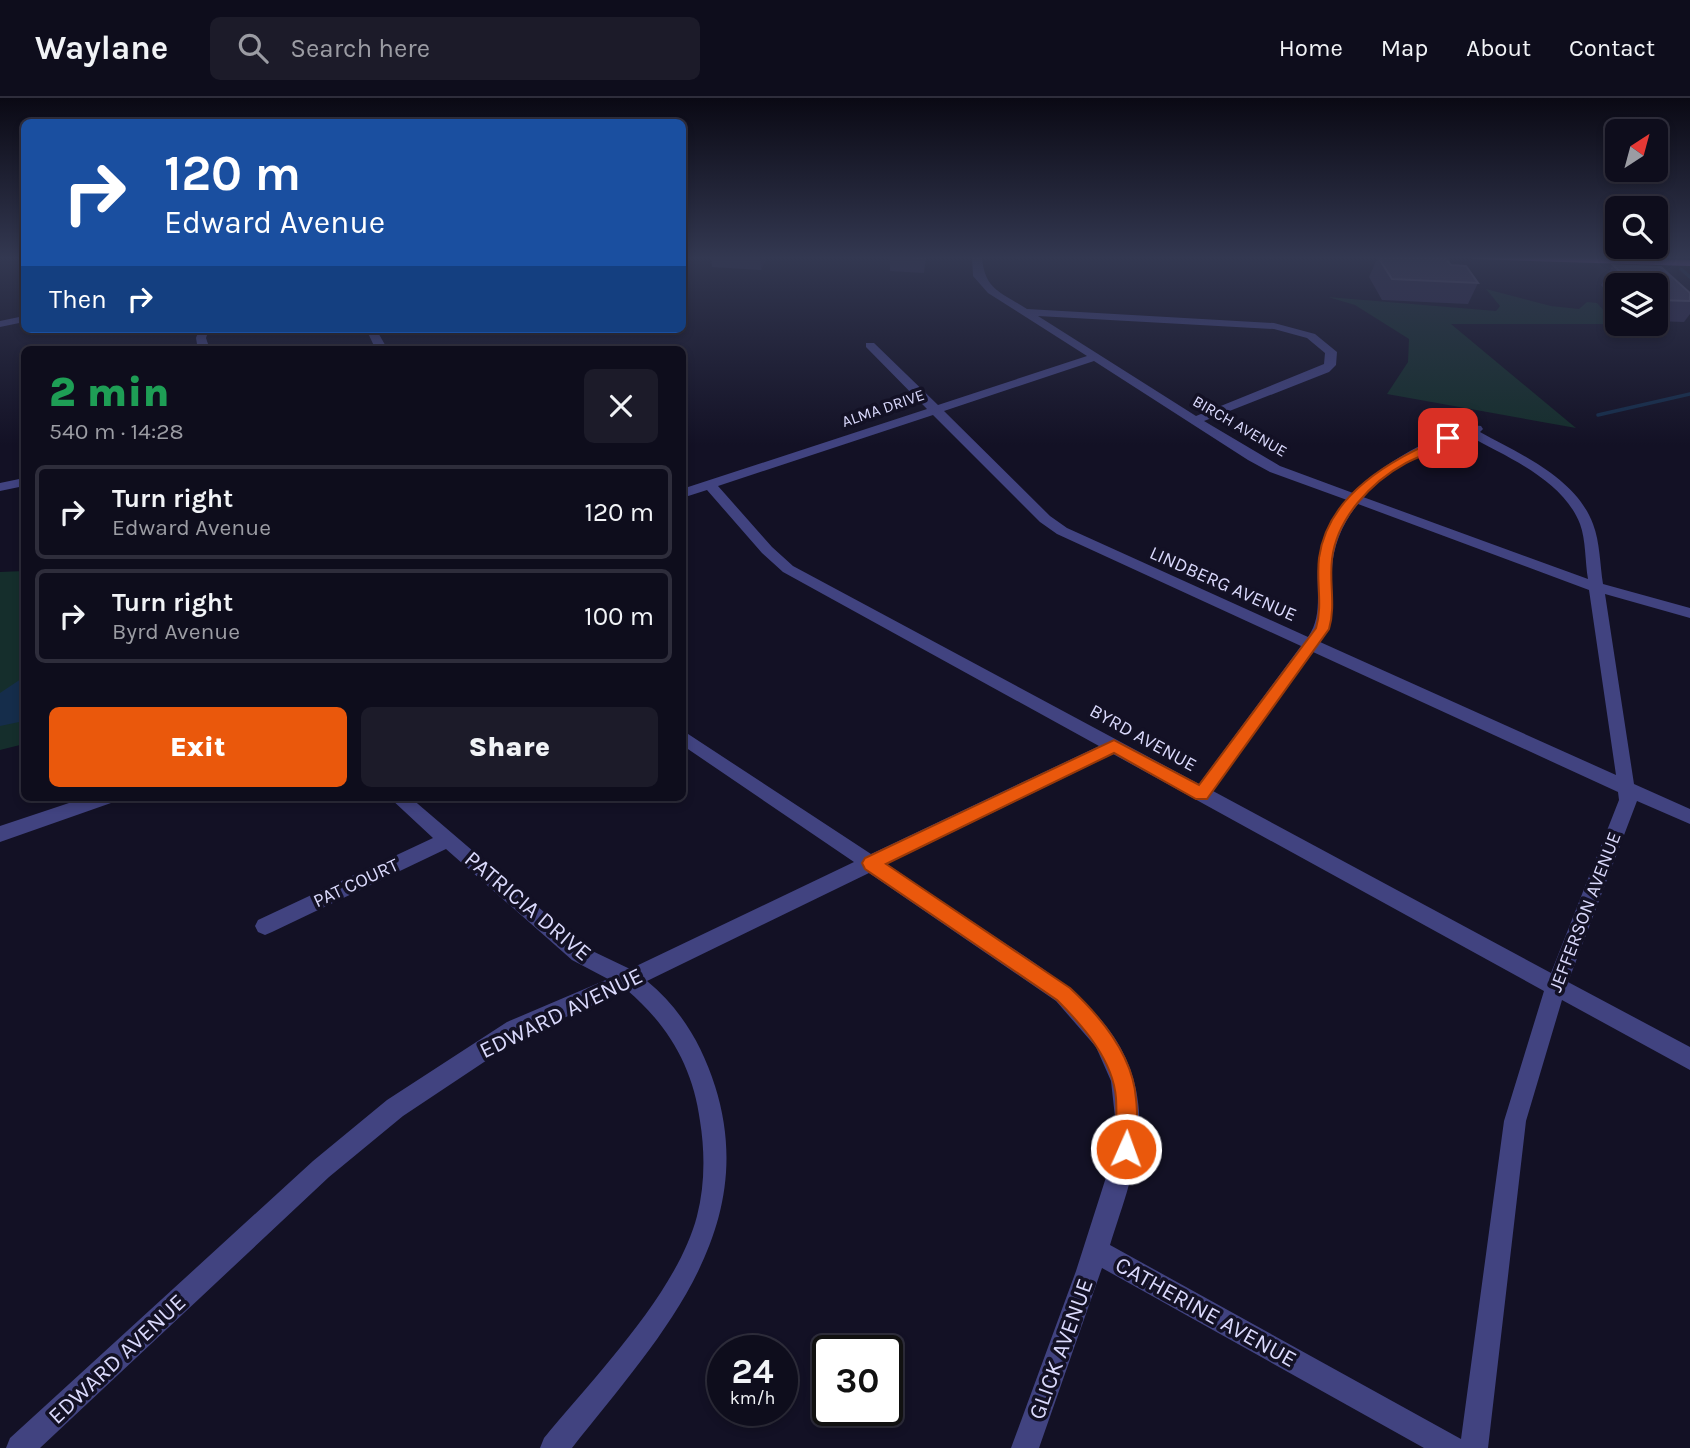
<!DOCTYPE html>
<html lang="en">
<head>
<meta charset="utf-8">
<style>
  body { margin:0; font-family:Karla,sans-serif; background:#1c1b29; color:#f1f3f6; height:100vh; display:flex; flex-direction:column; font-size:26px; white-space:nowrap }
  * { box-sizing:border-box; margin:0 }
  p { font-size:23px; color:#9b9ca3 }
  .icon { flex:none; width:38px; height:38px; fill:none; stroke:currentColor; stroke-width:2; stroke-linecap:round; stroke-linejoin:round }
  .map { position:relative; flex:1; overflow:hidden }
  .side { position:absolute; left:21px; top:248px; width:665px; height:455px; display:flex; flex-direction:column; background:#0e0d1c; border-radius:10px; box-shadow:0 4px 10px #0003,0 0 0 2px #2e2d3b }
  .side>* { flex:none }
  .guide { position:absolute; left:21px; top:21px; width:665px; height:214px; border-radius:10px; box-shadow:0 4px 10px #0003,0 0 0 2px #2e2d3b; background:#1a4fa0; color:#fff; overflow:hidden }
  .needle { width:46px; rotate:36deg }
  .tools { position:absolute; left:1605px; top:21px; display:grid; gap:14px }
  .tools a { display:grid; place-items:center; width:63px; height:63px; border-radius:10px; background:#0e0d1c; box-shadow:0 4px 10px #0003,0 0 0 2px #2e2d3b; font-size:35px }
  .speed { position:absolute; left:707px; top:1237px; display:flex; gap:14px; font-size:35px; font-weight:700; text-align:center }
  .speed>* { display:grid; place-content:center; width:91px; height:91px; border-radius:50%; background:#0e0d1c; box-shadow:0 4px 10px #0003,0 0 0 2px #2e2d3b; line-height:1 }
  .speed small { font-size:18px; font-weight:400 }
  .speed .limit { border:4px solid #111; border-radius:10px; background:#fff; color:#111 }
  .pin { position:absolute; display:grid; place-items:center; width:60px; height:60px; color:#fff; margin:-30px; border-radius:14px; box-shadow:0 4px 10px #0006 }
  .me { position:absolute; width:77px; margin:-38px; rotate:2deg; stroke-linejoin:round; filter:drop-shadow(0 0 5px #0008) }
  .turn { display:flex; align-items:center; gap:24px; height:147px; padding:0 28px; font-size:32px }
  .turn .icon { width:91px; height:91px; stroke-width:2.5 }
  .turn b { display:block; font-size:49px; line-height:60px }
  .then { display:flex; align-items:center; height:66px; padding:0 28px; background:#0003; gap:14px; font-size:26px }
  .round { display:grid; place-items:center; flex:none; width:74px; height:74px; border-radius:10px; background:#1c1b29 }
  .headline { display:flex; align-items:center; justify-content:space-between; height:119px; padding:0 28px }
  h1 { font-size:42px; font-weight:800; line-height:52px; color:#1e9e55 }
  .button { display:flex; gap:14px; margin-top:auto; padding:14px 28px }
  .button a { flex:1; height:80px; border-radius:10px; background:#ea580c; color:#fff; font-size:28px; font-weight:800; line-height:80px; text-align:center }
  .button a+a { background:#1c1b29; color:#f1f3f6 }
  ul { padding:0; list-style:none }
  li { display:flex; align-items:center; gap:21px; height:94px; margin:0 14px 10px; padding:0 14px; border:4px solid #2e2d3b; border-radius:10px }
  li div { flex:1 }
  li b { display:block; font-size:26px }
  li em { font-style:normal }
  header { display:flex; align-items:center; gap:42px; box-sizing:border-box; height:98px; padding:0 35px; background:#0e0d1c; border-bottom:2px solid #2e2d3b }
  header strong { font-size:33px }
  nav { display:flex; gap:38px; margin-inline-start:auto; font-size:24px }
  .search { width:490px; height:63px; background:#1c1b29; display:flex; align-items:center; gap:18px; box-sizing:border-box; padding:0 24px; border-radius:10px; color:#9b9ca3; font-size:26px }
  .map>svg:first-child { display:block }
</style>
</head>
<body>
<header>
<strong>Waylane</strong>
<div class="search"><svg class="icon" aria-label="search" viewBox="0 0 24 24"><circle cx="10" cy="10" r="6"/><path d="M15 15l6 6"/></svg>Search here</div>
<nav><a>Home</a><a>Map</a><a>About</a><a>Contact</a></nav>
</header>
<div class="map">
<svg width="1690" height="1350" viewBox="0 0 1690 1350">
  <rect width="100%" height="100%" fill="#131125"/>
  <path fill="#152e2c" d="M1486,191L1551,208L1579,211L1587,204L1597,205L1616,226H1451L1576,330L1387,296L1408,264L1409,241L1355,207L1328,199L1496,213L1500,208Z
    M24,473V646L0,652V474Z"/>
  <path fill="#152d4b" d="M24,579V623L0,628V595Z"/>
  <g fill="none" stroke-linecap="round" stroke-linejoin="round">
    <path stroke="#152d4b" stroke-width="3.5" d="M1681,171L1690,179
      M1598,317L1690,296"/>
    <path fill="#414380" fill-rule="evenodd" d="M972,158H982C984,192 1001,194 1027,211L1274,225L1315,236L1337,254L1336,267L1329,274L1204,323L1280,368L1353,395C1372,372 1452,324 1481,328L1483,331L1480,334C1520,356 1576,380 1593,426C1600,444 1600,467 1603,486L1690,510V520L1605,496L1634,686L1690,711V726L1637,703L1568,884L1690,949V972L1562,902L1526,1023L1488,1350H1424L1102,1170L1039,1350H1011L1076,1173L1109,1070L1116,1028L1111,983L1096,949L1056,903L869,775L647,883C681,911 702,947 715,988C762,1136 655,1244 572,1350H540L544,1340C594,1279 677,1195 697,1118C705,1087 705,1054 700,1023C693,969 668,927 627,892L523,938L403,1018L329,1079L40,1350H6L10,1340L313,1063L387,1002L507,924L608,881L572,862L446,751L272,834L265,837L258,834L255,828L258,822L433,740L390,700H411L586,850L630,871L854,764L682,647V632L871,756L1099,648L783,474L762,455L707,392L682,400V391L927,311L866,249V245H874L938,307L1087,258L988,195L973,178ZM1038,218L1274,231L1307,240L1325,255L1324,266L1196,318ZM1094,263L1248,362L1270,374L1347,402C1331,420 1320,444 1318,468C1316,492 1323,518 1308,539L1067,430L1050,418L944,313ZM933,317L1040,424L1057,436L1301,548L1199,686L793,468L772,449L718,388ZM1469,338C1507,359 1563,382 1580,426C1586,442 1585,464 1588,481L1363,399C1391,368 1432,351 1469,338ZM1358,406L1589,492L1616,677L1320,544C1337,521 1331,498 1332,471C1333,448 1343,424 1358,406ZM1313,554L1618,694L1619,702L1551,875L1213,693ZM1113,656L1544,893L1504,1023L1461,1341L1110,1147C1123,1105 1142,1058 1139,1013C1133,926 1062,883 997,840C960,815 923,791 887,766Z
      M24,218V224L0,229V223Z
      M199,231H209L206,240L210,252H198L196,240Z
      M366,231H376L388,252H376Z
      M24,380V388L0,393V385Z
      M84,700H114L111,705L0,744V728Z"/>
    <path fill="#b56af2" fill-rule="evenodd" d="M1467,158L1690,162V168L1472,161Z"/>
  </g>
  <path fill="#312c51" d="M711,158H767L761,172L712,169Z
    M890,158H926L924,175L890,173Z
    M1378,159L1451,167L1478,185L1468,206L1382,202L1369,179Z
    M1613,167L1690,195V216L1684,224L1656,223V187H1617V205L1601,187Z"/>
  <path fill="#1d1938" d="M760,158H767L761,172Z"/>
  <path fill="#433f63" stroke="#5b577b" stroke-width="2" d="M890,158H925V160Z
    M1378,159L1446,161L1451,167L1466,168L1478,185L1392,181Z
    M1613,167L1661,169L1690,195V203L1658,202L1656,199V187H1634Z"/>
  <linearGradient id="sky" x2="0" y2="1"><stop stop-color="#0a0914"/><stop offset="0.46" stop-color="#333851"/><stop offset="1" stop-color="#333851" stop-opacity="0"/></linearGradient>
  <rect width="1690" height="347" fill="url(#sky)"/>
  <path fill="#ea580c" stroke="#983908" stroke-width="2" d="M1444,338L1454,340C1441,352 1421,357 1406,365C1371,384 1337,420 1332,461C1329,484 1336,508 1329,531L1207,701H1196L1114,655L886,766L1070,890C1100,918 1133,958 1136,1001C1138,1017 1137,1034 1137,1051L1134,1058L1126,1061L1119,1058L1116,1051C1116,1034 1117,1017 1116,1000C1113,962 1083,928 1057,902L865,771L862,765L865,760L1114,642L1199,687L1316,530C1323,507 1316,484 1319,460C1328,395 1391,363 1444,338Z"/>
  <g text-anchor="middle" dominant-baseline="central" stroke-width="7" stroke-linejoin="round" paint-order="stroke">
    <g font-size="16" fill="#dad9fc" stroke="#131125">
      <text transform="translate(883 310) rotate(-19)">ALMA DRIVE</text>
      <text transform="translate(1240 328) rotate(30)">BIRCH AVENUE</text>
    </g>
    <g font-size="19" fill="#dad9fc" stroke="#131125">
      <text transform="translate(1223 486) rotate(24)">LINDBERG AVENUE</text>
      <text transform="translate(1143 640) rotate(29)">BYRD AVENUE</text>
      <text transform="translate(356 785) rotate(-25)">PAT COURT</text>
      <text transform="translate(1585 814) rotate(-69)">JEFFERSON AVENUE</text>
    </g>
    <g font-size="23" fill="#dad9fc" stroke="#131125">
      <text transform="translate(528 808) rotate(40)">PATRICIA DRIVE</text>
      <text transform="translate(561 915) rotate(-26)">EDWARD AVENUE</text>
      <text transform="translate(1206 1214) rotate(29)">CATHERINE AVENUE</text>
      <text transform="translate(1061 1251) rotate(-70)">GLICK AVENUE</text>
      <text transform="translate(117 1261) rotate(-43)">EDWARD AVENUE</text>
    </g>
  </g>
</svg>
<div class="tools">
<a><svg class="needle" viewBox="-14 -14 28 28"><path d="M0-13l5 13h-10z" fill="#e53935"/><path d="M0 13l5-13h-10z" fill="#9b9ca3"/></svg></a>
<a><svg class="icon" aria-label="search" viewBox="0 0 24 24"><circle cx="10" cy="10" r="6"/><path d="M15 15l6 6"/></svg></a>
<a><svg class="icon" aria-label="layers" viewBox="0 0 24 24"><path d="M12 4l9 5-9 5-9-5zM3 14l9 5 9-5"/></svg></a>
</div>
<div class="speed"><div>24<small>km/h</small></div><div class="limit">30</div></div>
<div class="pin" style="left:1448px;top:340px;background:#d93025"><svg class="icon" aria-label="arrive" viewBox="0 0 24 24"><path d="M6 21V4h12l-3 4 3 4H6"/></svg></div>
<svg class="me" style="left:1126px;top:1051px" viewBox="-20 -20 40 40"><circle r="17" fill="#ea580c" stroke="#fff" stroke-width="3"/><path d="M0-11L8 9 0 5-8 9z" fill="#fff"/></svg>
<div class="guide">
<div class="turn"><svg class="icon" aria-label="right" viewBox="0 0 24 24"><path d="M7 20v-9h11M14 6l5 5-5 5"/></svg><div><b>120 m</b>Edward Avenue</div></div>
<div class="then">Then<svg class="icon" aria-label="right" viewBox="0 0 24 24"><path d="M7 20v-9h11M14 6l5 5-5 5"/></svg></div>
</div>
<section class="side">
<div class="headline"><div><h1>2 min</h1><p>540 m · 14:28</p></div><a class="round"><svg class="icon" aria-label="close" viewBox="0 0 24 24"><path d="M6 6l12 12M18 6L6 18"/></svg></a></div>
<ul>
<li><svg class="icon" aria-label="right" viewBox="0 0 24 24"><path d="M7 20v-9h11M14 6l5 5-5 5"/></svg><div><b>Turn right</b><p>Edward Avenue</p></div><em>120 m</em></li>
<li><svg class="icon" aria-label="right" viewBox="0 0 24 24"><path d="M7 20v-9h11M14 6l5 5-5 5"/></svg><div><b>Turn right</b><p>Byrd Avenue</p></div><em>100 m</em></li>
</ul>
<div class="button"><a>Exit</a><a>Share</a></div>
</section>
</div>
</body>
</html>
